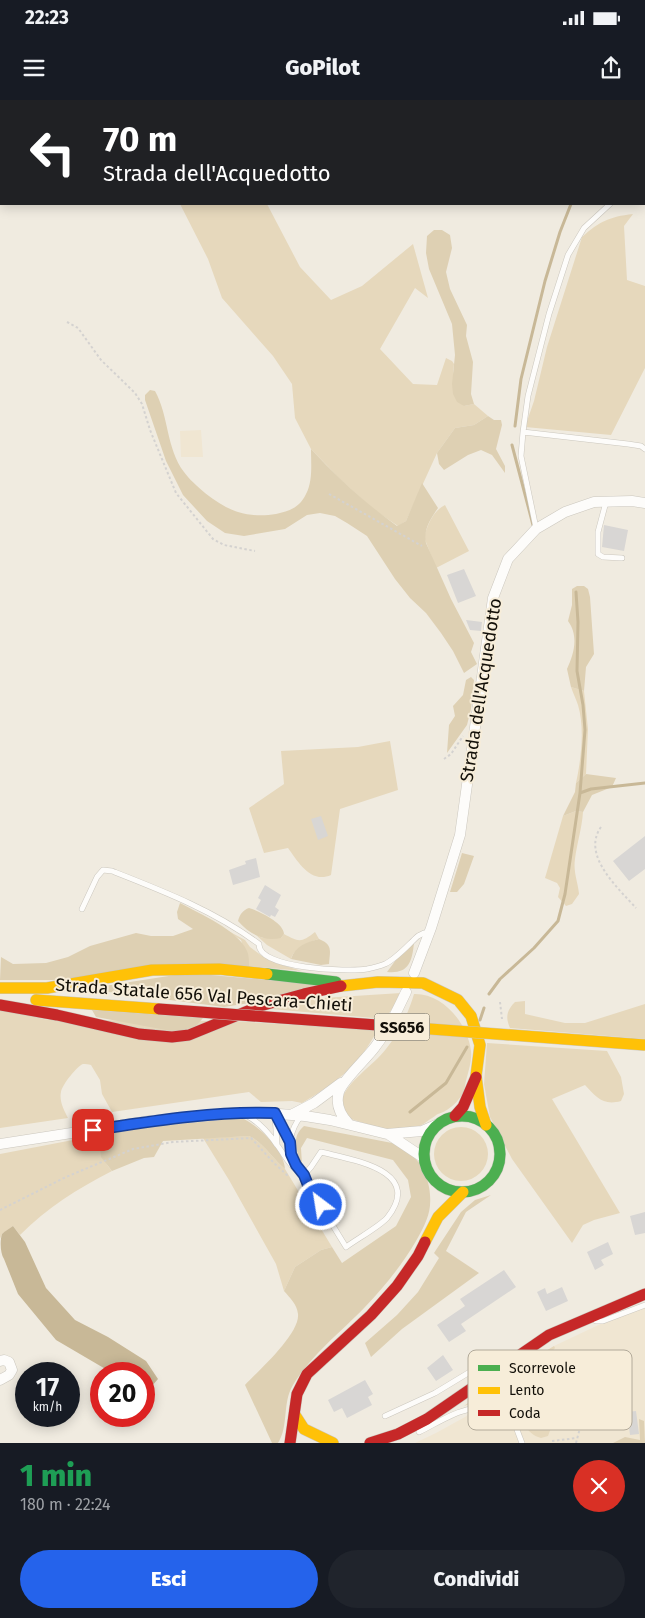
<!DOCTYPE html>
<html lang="it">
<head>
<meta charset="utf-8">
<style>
  body { margin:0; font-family:"Fira Sans",sans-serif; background:#20242c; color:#f1f3f6; height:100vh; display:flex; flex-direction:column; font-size:19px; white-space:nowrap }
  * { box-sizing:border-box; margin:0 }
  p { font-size:16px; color:#9ea1a6 }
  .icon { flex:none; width:28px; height:28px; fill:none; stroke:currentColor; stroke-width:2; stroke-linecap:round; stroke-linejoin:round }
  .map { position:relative; height:1343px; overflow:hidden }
  .side { display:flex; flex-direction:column; background:#171b24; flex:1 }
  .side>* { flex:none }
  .guide { position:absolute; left:0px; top:0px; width:645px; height:105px; box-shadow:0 2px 12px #0003; background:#202124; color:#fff; overflow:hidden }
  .speed { position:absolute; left:15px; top:1262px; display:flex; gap:10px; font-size:25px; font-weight:700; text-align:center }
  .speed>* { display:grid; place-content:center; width:65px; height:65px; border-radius:50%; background:#171b24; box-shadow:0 2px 12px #0003; line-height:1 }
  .speed small { font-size:12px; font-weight:400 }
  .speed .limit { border:8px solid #d22; background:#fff; color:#111 }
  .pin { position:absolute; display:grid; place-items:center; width:42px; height:42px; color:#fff; margin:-21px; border-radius:10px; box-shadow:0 2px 8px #0006 }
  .me { position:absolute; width:55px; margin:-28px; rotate:329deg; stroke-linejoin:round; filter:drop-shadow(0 0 4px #0008) }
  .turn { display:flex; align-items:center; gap:18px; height:105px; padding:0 20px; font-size:22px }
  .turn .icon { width:65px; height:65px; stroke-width:2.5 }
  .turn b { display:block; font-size:35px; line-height:42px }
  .round { display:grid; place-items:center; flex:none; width:52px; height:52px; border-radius:26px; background:#20242c }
  .overview { display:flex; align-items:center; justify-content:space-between; height:85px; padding:0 20px }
  h1 { font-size:30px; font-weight:800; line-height:38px; color:#1e9e55 }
  .button { display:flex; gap:10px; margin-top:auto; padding:10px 20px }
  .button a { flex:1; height:58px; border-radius:30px; background:#2563eb; color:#fff; font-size:20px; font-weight:800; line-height:58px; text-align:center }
  .button a+a { background:#20242c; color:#f1f3f6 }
  .status { display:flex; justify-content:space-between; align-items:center; height:35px; padding:0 25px; background:#171b24; direction:ltr }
  .status svg { height:14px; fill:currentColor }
  header { display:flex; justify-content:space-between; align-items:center; height:65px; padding:0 20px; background:#171b24; font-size:22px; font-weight:800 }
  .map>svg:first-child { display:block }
</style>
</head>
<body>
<div class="status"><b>22:23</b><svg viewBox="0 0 49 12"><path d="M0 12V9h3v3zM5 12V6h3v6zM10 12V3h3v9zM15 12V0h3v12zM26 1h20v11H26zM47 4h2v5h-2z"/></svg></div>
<header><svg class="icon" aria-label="menu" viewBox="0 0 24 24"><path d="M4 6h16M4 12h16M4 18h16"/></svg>GoPilot<svg class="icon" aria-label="share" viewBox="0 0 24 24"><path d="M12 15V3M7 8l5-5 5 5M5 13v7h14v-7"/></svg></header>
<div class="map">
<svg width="645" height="1343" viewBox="0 0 645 1343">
  <rect width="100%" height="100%" fill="#f0ebe0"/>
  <path fill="#f0e6d2" d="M201,330L203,357H181L180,331Z
    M645,1203V1343H415L436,1333L465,1317L537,1257L554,1246Z"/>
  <path fill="#e6d8bc" d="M180,104H267L300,167L331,200L362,186L413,144L428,198L415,188L380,249L413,284L437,285L446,258L452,261L454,264L453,272L464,306L474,304L488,316L474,325L455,328L437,353L406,421L398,426L373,409L341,380L311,349L295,318L292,284L273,256L222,198L208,159Z
    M633,114L624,126L627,180L645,186V268L611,335L525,327L534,301L547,247L582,137C600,121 609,117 633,114Z
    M445,405L469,451L436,468L424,437C428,424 433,411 445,405Z
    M571,587L584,591L588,629L586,674L576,683C581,660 585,628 578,605C576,599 573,593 571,587Z
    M390,641L398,690L340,709L331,775C311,784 298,762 288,748L264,753L249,708L284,684L281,651L358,647Z
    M576,711L583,712C582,728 577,743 575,759C573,772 578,782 579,794L572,804L566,806L558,797L560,788L557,783L545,778L563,716Z
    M221,827L245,840L250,847L262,856L282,865L302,871L249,866L241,840Z
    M315,832L319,839C309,842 294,848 291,859L267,845L256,835L263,838H281L284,834C299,842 301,843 315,832Z
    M401,893L396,903L385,919L259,908L323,898Z
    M414,894C443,893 468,924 471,951C472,960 469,969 467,977C465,983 465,991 462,995C458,1001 451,1008 445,1011C442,1013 438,1013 435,1016C427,1021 421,1027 412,1029C392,1034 368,1024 348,1018L341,1001C348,980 372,967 386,949C399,933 408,914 414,894Z
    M525,901V914L565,923H585L645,904V939L510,928C505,917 507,910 515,902Z
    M0,909L48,920L231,921L378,930C371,941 364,953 356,963C340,979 322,991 302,1003L292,1001L261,1002L249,992L112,1012L102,994L100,980L91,965C88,964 86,964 83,964C77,966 62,985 61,992C59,1001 64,1010 68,1018L0,1028Z
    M487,943L607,951L621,977L624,994L621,1001C603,1006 596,997 585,985L552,999L620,1113L594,1120L583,1125L572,1143L512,1059L490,1017L484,984Z
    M434 1054a27 27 0 1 1 54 0a27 27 0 1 1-54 0Z
    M99,1035C98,1046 104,1063 112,1071C77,1089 48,1107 20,1135L13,1126L2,1134L0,1139V1054Z
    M249,1036C263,1042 273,1059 285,1069L332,1147L321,1150L295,1167L284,1191L276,1164L229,1080L203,1038Z
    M554,1246L555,1248L546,1259L543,1271L551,1328L548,1336L541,1338C516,1332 516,1292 525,1273C531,1260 542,1253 554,1246Z
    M487,1289L499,1309C486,1303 477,1301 464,1306Z"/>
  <path fill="#ded0b3" d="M434,130H442L450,135L452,148L446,172L450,189L467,225L466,236L473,262L471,294L474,304L464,306L457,302L453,294L452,284L455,255L452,224L429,169L426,153L427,136Z
    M150,290L155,291C169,316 166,348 184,372C195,387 221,407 238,412C251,416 264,416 276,414C290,411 300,407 306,394C313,381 311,363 311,349C338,378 365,403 397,426L406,421L422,383L438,408C431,418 423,430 426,443L451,499L474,543L471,552L477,564L464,573L453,551L441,533L426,513L410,498L395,479L367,436L347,423L335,416L320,413L307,415L285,429L244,436L225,433L207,421L183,395L166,361L145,300V295Z
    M488,316L494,320H501L502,325L496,349L505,366V373L492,355L481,350L468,355L444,370L439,364L437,353L455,328L474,325Z
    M577,486H584L588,489L590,497L594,554L586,567L584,591L571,587L567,569C574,554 579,536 568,521L572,505V489Z
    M471,577L474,580L471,609L467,625L447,653L449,625L455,616L453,606L463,595L466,580Z
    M586,674L616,678L612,687L592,695L583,712L576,711L563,716L575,692L576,683Z
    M462,753L474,756L464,784L457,792H450Z
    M180,803C200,814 238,830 247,851C249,855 249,861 249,866L52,880H0L1,857L13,864L46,863L68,857L90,846L136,833L151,836H173L193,829L178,819L177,812Z
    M249,808C259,811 284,823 284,834L281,838C264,842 249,834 238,821C240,814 243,810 249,808Z
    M319,839C333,845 330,850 329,864L321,865L291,859C295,846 307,842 319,839Z
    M414,843C412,863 408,874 387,872L401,853Z
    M188,873L324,885L274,899L224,907L85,889Z
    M92,910L203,918L196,926L177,932L96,917Z
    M242,1018C259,1026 284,1050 285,1069C273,1059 263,1042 249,1036L163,1041L154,1057L144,1058L112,1071L101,1057L99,1035L156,1026Z
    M304,1026L392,1043C412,1051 426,1066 429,1087C433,1110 427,1121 416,1141C402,1165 384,1187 365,1207C341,1232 312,1254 293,1285C282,1303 289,1326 278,1343H272L245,1285C258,1271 300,1234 298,1214C297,1204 290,1198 284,1191L295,1167L321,1150L332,1147L342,1163L396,1126L411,1097L408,1080L393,1060L307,1038L301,1048L302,1065C296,1051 291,1037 304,1026Z
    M491,1095L466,1112L446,1151L479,1173L402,1229L371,1257L365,1243L397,1215L418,1192L439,1158L434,1153L461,1112L475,1100Z
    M639,1319L644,1321L645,1343H613L625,1337L640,1340Z"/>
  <path fill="#c8b897" d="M13,1126L25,1142L46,1188L75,1220L108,1237L146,1261L158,1279L151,1287H144V1274H114L56,1240L18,1194L4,1159C0,1153 0,1140 2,1134C5,1131 10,1128 13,1126Z"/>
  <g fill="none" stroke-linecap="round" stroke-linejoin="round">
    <path stroke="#c8b897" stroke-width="3" d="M619,1L620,0
      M515,326L521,279L545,181L560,132L571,104
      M512,345L533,425
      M580,693L591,689L645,683
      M489,894L500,879L534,848L558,821L565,794L580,693L585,630L583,605L577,571L578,522L576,492
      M480,920L484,908
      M410,1012L446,983L467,947"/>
  </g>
  <path fill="#d8d6d4" d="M604,425L628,430L624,451L602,447Z
    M464,469L476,496L458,503L447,475Z
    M466,520L482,522L481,531L470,530Z
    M321,716L328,736L318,740L311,719Z
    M645,736V769L629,781L613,761Z
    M256,758L260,777L233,785L229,770L246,764L245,761Z
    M265,785L281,795L275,807L279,810L275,817L271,815L270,817L256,809L261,800L258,798Z
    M645,1112V1133L635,1135L630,1116Z
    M608,1142L613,1154L601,1160L604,1165L595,1170L587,1152Z
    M504,1170L516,1187L461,1224L466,1231L449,1242L437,1225L465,1206L460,1199Z
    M562,1187L568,1201L546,1211L537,1192L545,1188L547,1194Z
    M443,1255L453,1270L436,1281L427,1268Z
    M365,1280L373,1294L368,1297L372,1305L347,1318L342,1308L334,1312L328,1300Z
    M636,1311L639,1334L630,1335L627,1312Z"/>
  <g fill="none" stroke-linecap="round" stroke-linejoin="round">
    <defs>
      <path id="lane" d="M644,84H645
        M523,332L628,344L641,346L645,349
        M606,402L598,432V454L603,457L622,458
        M536,428L521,356L523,332L528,296L549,214L568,155L584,128L610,104
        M82,809L97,777L103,770L112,771C163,791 215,811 259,844C258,869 348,872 367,869C372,868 380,866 385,864C396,859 409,844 418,836L424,833H429
        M275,1013L290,1041
        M246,1015C259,1022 269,1033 277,1045C285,1055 288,1065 299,1072
        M275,1015L277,1044
        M301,1016C290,1030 286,1048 295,1065C300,1072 305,1076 308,1085L346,1147C357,1139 380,1126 387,1118C425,1070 352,1060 321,1052L311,1067L304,1075
        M596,1221H603L645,1205
        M521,1259C520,1271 513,1282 512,1293C511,1311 515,1327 522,1343
        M490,1279L493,1295L505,1316
        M385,1316L435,1293L478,1267C491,1277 502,1279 512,1292
        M419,1332C453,1315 478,1294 514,1323"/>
      <path id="street" d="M414,873L431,828L460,735L493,498L508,459L536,429L565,412L594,402L632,401L645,403
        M293,1014L314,1003L341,983
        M349,1024C340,1015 335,1005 339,992C342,981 367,958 375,947C388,930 397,911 406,892
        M388,1034L424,1058
        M0,1044L149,1021L234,1013H266L305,1016L330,1020L387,1034L422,1031L438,1024
        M0,1261L4,1260L9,1262L12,1270L9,1275L0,1280"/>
      <path id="fast" d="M267,874L336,882
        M424 1054a38 38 0 1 1 76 0a38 38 0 1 1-76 0Z"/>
      <path id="slow" d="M341,886L378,882L423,883L458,900L471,916L480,945L476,976L480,1007L486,1025
        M0,888H47L152,870L219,869L267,874
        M36,900L159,909
        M425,1142L438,1117L463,1092
        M295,1315L304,1329L333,1343"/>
      <path id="jam" d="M0,905L57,915L139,934L172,937L189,935L260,906L304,894L341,886
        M455,1016L463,1007L476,977
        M290,1343L297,1294L307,1274L371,1215L397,1186L418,1156L425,1142
        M370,1343L398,1334L427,1319L549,1235L645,1194"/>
    </defs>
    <use href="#lane" stroke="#cbc7be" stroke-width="6"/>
    <use href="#street" stroke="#cbc7be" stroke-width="11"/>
    <use href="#fast" stroke="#cbc7be" stroke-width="12"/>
    <use href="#slow" stroke="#cbc7be" stroke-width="12"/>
    <use href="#jam" stroke="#cbc7be" stroke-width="12"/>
    <path stroke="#d4d2d0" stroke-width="2" stroke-dasharray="2.5 2.5" stroke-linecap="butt" d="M67,222L78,228L101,260L135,293L142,304L150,330L176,393L213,439L224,445L255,451
      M329,394L422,446
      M444,659L451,654L463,636
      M601,727C581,755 618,788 636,808
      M500,902L502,919
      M0,1110L66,1077L133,1049L173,1042L251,1038L274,1063L287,1075H289
      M552,1341L577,1338
      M576,1343L580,1328L589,1321"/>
    <use href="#lane" stroke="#fdfcfa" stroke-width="5"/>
    <use href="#street" stroke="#fdfcfa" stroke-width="10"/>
    <use href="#fast" stroke="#4caf50" stroke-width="11"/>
    <use href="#slow" stroke="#ffc107" stroke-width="11"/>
    <use href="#jam" stroke="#c62828" stroke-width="11"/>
    <defs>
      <path id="slow-bridge" d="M377,925L645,945"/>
      <path id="jam-bridge" d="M159,909L377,925"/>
    </defs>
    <use href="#slow-bridge" stroke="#cbc7be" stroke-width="12" stroke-linecap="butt"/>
    <use href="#jam-bridge" stroke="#cbc7be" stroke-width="12" stroke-linecap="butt"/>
    <use href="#slow-bridge" stroke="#ffc107" stroke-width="11"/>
    <use href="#jam-bridge" stroke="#c62828" stroke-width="11"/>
  </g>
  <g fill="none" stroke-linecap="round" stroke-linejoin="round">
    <defs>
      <path id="route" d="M93,1030C153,1021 214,1011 275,1013L290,1042L291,1054L296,1065L304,1075L308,1085L321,1105"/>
    </defs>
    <use href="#route" stroke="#184099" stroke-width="12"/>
    <use href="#route" stroke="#2563eb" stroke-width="9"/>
  </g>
  <g text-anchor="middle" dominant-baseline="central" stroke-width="4" stroke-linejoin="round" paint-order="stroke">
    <rect fill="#f7edd9" stroke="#575247" stroke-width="1" x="374.5" y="913.5" width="55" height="27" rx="4"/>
    <g font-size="16" font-weight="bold" fill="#120f08">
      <text x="402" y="927">SS656</text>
    </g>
    <g font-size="18" fill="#120f08" stroke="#f7edd9">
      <text transform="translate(481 590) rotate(-81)">Strada dell'Acquedotto</text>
      <text transform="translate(204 895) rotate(4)">Strada Statale 656 Val Pescara-Chieti</text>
    </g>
  </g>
  <rect x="468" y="1250" width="164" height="80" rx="8" fill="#f7edd9" stroke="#b2aa9a" stroke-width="1"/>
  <rect x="478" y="1265" width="22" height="6" fill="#4caf50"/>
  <rect x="478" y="1287" width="22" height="7" fill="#ffc107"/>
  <rect x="478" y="1310" width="22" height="6" fill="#c62828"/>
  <g font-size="14" fill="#120f08">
    <text x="509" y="1273">Scorrevole</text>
    <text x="509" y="1295">Lento</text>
    <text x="509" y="1318">Coda</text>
  </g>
</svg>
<div class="speed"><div>17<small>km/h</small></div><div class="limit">20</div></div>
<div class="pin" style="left:93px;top:1030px;background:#d93025"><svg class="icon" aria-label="arrive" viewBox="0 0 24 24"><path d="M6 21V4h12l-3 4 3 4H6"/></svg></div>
<svg class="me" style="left:321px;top:1105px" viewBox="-20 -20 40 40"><circle r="17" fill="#2563eb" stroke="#fff" stroke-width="3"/><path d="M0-11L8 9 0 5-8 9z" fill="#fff"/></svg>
<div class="guide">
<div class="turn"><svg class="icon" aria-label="left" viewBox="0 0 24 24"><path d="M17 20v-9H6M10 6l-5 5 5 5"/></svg><div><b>70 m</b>Strada dell'Acquedotto</div></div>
</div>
</div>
<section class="side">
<div class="overview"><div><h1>1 min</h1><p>180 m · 22:24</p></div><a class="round" style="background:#d93025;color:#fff"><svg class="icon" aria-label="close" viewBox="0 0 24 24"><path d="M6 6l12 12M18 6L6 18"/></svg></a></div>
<div class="button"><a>Esci</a><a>Condividi</a></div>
</section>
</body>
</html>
